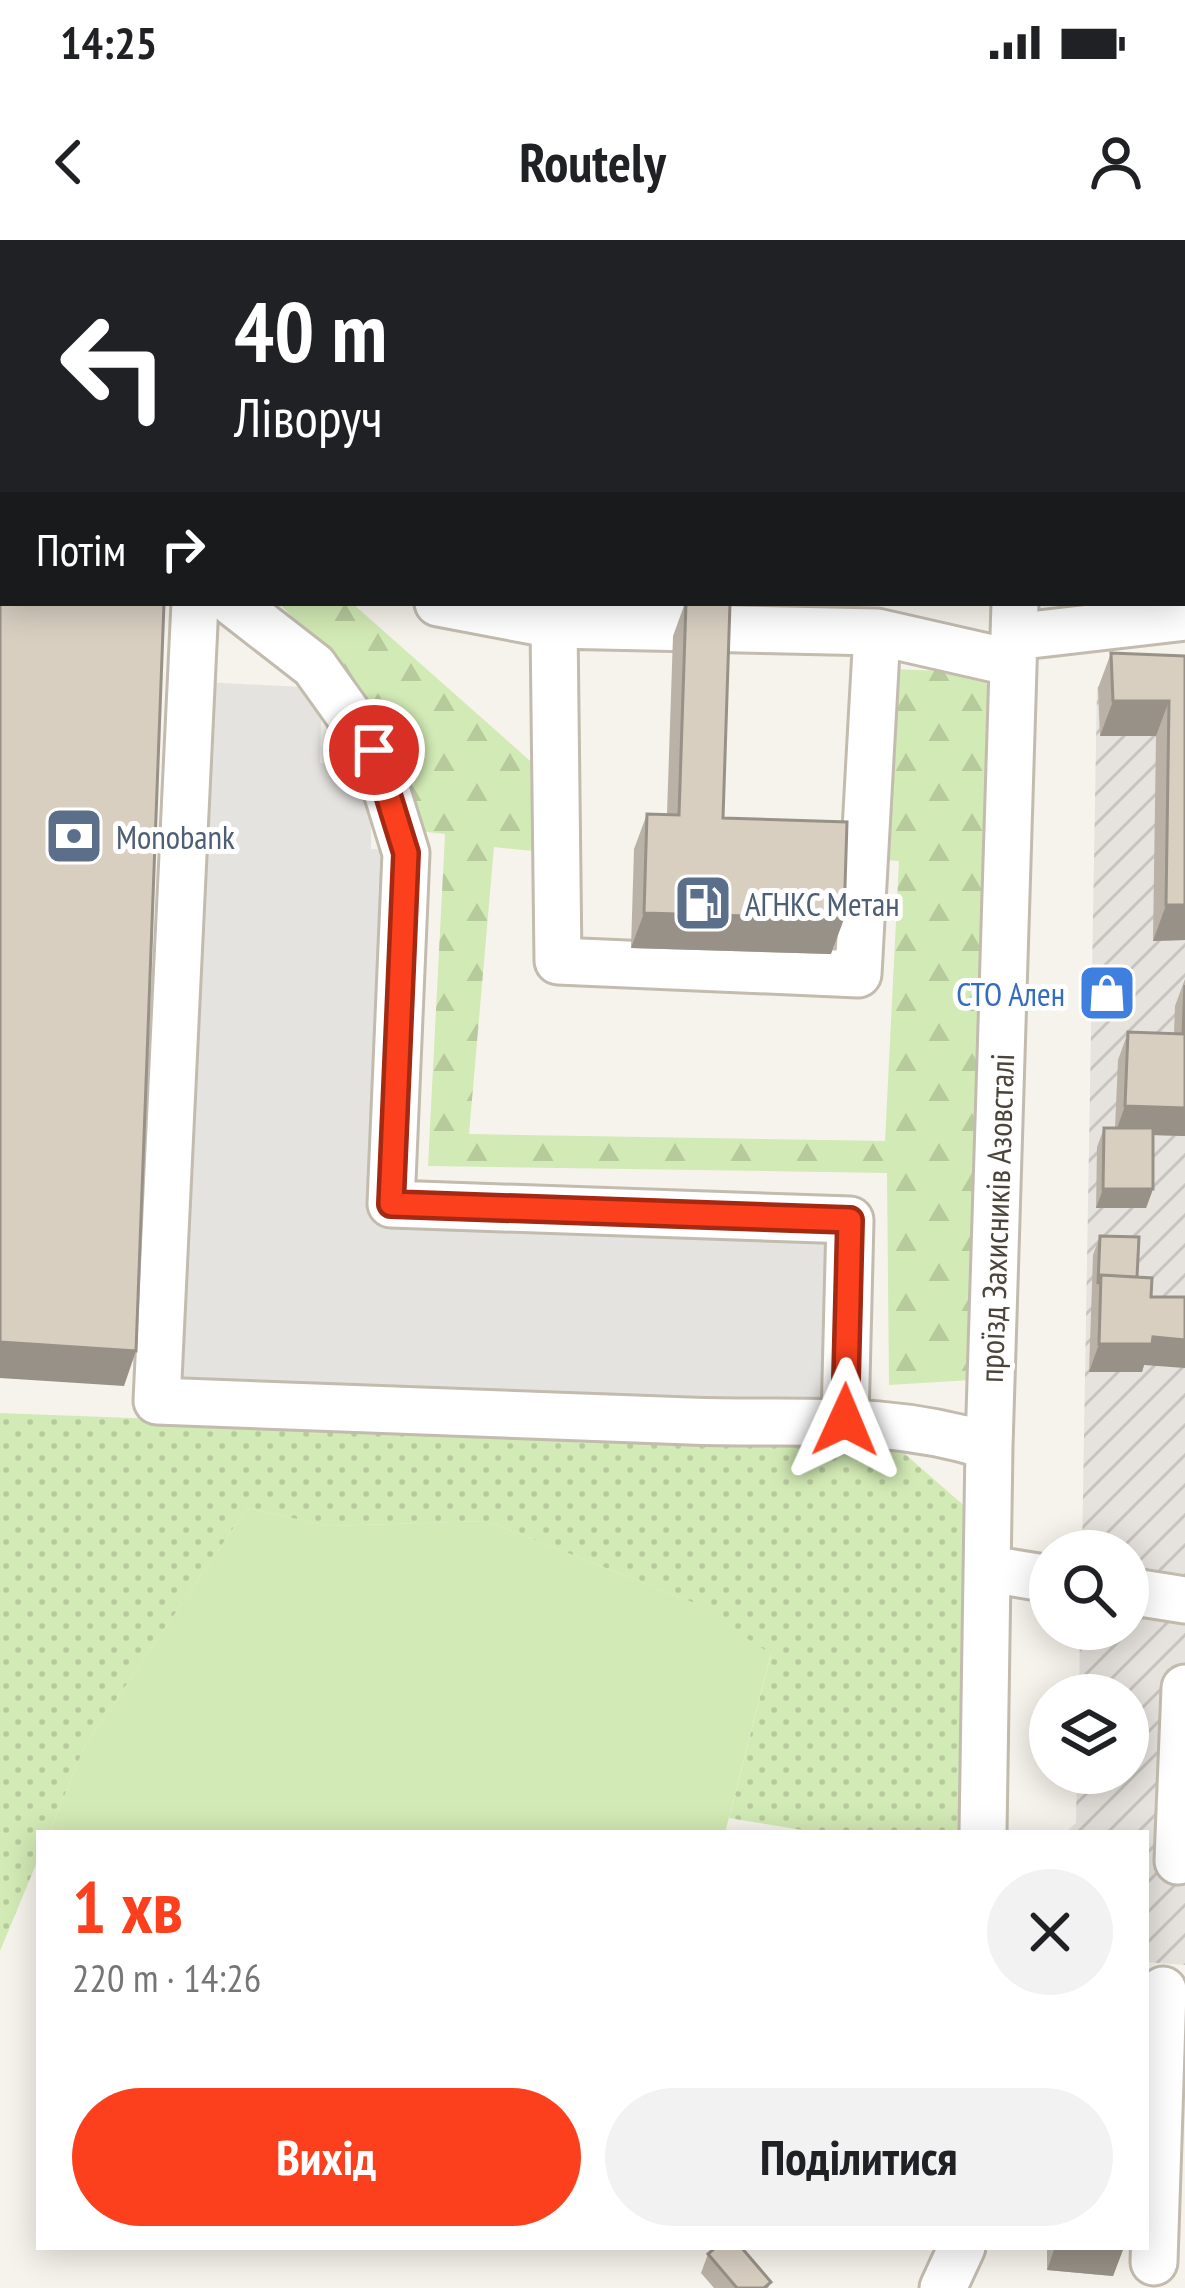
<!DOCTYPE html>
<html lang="uk">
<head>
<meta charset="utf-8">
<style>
  body { margin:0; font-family:"PT Sans Narrow",sans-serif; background:#f2f2f2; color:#202124; height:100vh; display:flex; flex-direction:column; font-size:45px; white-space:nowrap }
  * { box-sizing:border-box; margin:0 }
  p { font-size:39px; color:#757577 }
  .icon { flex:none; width:66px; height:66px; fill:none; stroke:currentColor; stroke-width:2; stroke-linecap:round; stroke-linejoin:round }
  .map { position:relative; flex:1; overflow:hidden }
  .sheet { position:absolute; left:36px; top:1590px; width:1113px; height:420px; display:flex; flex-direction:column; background:#fff; border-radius:0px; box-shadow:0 6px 30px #0003 }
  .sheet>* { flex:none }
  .banner { position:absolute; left:0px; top:0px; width:1185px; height:366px; box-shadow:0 6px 30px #0003; background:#202124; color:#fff; overflow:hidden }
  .fabs { position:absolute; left:1029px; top:1290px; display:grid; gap:24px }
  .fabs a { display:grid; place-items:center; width:120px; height:120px; border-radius:50%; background:#fff; box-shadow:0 6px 30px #0003; font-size:60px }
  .pin { position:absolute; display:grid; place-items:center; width:102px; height:102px; color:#fff; margin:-51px; border:6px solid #fff; border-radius:50%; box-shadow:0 3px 12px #0007 }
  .me { position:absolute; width:132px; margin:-66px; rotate:1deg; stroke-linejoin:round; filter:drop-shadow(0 0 9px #0008) }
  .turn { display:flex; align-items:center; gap:42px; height:252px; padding:0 36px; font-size:54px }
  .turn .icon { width:156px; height:156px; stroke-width:2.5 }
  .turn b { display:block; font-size:84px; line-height:102px }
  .then { display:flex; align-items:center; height:114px; padding:0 36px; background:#0003; gap:24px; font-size:45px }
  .round { display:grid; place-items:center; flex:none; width:126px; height:126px; border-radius:63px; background:#f2f2f2 }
  .overview { display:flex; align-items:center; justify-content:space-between; height:204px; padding:0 36px }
  h1 { font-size:72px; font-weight:600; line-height:90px; color:#fc3f1d }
  .action { display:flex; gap:24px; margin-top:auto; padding:24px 36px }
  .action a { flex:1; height:138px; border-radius:72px; background:#fc3f1d; color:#fff; font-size:48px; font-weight:600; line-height:138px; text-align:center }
  .action a+a { background:#f2f2f2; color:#202124 }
  .status { display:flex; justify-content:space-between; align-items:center; height:84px; padding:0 60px; background:#fff; direction:ltr }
  .status svg { height:33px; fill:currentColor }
  header { display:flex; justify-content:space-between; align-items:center; height:156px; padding:0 36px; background:#fff; font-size:54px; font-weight:600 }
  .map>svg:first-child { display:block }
</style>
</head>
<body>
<div class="status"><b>14:25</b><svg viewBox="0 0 49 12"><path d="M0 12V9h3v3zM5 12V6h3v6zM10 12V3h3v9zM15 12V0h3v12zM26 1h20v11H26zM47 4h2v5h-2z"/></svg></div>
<header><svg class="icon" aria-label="back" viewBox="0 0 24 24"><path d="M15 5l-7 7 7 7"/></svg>Routely<svg class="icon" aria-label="person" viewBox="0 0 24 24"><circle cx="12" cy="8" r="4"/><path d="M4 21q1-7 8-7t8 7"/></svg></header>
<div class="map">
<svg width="1185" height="2048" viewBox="0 0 1185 2048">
  <defs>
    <pattern id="industrial-furrows" width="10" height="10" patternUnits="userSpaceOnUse" patternTransform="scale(3)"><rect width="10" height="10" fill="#e6e2dd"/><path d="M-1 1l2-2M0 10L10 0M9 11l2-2" fill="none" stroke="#c7c3be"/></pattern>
    <pattern id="forest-firs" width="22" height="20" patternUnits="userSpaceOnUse" patternTransform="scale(3)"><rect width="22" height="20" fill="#d2eab5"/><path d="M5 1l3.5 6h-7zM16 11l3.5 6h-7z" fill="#b6ca9c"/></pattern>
    <pattern id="park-dots" width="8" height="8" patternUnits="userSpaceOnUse" patternTransform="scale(3)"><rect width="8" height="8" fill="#d2eab5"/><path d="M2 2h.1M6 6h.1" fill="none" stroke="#b6ca9c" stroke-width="1.8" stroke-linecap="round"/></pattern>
  </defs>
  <rect width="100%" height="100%" fill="#f6f3ec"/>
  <path fill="url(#industrial-furrows)" d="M1097,447L1185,450V1725L1146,1722V1593H1065L1076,1583L1077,1533H1128V1455H1079L1080,1389H1128V1311H1082Z"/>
  <path fill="#d2eab5" d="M247,1268L328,1286L487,1281L692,1362L771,1413L725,1593H49L85,1505Z"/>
  <path fill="url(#forest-firs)" d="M279,363H352L537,527L533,611L494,607L469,894L885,901L899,621L884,620L892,429L997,433L971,1140L889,1145L887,933L428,926L445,594L419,591L347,435Z"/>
  <path fill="url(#park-dots)" d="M0,1173L897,1207L969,1270L960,1593H821L729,1578L771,1414L692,1362L487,1281L328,1286L247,1268L85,1505L49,1593H39V1617L0,1711Z"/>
  <path fill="#e5e3e0" d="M204,442L322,448L320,523L371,526V609L392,610L376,973L836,988L833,1164L182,1143Z"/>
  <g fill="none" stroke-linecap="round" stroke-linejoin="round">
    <defs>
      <path id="minor" d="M1011,3V0
        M195,363L157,1161C334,1168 511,1175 689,1181C797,1185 882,1173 989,1206
        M233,363L314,426L374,510L406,613L391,964L850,980L845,1180
        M438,363L554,385L877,392L1013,423
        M554,385L558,721L858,734L877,392
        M1014,397L1185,377
        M989,1329L1050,1339
        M1128,1351L1185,1360
        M983,1593L989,1206L1015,363
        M1178,1621L1185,1448
        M1154,2022L1163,1750
        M943,2048L962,2007"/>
      <path id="major" d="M366,0L443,3
        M33,3V0
        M1182,32H1185
        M0,89H3
        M1182,141H1185"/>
    </defs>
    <use href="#minor" stroke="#c2bbae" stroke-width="51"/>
    <use href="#major" stroke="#e6c16a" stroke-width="63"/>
    <use href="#minor" stroke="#fff" stroke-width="45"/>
    <use href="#major" stroke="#ffe39c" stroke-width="57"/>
  </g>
  <path fill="#bab2a6" d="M685,363L723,578L831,714L631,708L634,609L647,574H667L673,396Z
    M1111,413L1185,416V700L1153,701L1156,496H1100L1098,448Z
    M1185,739V896L1153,895V949L1146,968H1096L1097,907L1104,888H1115L1118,820L1128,792L1174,793L1175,766Z
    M1100,996L1137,1037L1144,1125L1142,1132H1089L1093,1015Z
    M1047,2007H1124L1113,2036L1047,2030Z
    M708,2014L771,2042L768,2048H714L701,2033Z"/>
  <path fill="#979187" d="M1113,461H1169L1156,496H1100Z
    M1166,665H1185V700L1153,701Z
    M644,673L844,679L831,714L631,708Z
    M1125,866L1185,868V896L1115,894Z
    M1103,949H1153L1146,968H1096Z
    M1153,1097L1185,1100V1128L1144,1125L1142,1132H1089L1099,1104Z
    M0,1102L136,1111L124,1146L0,1138Z
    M1055,2007H1124L1113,2036L1047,2030Z"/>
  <path fill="#d8cfc1" stroke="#979187" stroke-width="3" d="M0,296H3V363H164L136,1111L0,1102Z
    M686,363H730L723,578L847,582L844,679L644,673L647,574L679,575Z
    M1111,413L1185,416V665H1166L1169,461H1113Z
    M1185,745V868L1125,866L1128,792L1183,794Z
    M1104,888H1153V949H1103Z
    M1100,996L1139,997L1137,1037L1101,1035L1098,1044Z
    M1101,1035L1152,1038L1151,1057H1185V1100L1153,1097L1152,1104H1099Z
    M716,2007H741L771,2042L764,2048H737L708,2014Z"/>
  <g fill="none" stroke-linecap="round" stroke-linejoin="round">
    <defs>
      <path id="route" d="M374,510L406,613L391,964L850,980L845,1180"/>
    </defs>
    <use href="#route" stroke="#a42913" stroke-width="30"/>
    <use href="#route" stroke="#fc3f1d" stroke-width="21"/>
  </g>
  <defs>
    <symbol id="bank-square" viewBox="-11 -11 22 22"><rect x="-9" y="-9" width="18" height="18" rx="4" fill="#5c6f8a" stroke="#fff"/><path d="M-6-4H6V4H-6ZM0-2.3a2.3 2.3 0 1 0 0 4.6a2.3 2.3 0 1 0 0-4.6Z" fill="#fff"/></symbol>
    <symbol id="fuel-square" viewBox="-11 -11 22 22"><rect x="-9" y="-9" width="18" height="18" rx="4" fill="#5c6f8a" stroke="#fff"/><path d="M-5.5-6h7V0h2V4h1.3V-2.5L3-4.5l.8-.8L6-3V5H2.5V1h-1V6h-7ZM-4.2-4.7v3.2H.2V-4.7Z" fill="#fff"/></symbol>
    <symbol id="shop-square" viewBox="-11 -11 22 22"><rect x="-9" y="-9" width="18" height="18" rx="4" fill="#3f7fe0" stroke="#fff"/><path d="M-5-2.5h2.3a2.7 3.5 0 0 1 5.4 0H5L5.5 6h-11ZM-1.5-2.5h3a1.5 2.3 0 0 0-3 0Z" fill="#fff"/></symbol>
  </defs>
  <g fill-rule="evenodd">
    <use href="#bank-square" x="41" y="563" width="66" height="66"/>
    <use href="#fuel-square" x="670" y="630" width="66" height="66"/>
    <use href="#shop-square" x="1074" y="720" width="66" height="66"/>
  </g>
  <g text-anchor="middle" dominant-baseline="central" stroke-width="10" stroke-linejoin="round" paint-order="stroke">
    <g font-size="33" fill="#4e5e75" stroke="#fff" text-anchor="start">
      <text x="116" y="596">Monobank</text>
      <text x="745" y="663">АГНКС Метан</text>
    </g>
    <g font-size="33" fill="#366cbe" stroke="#fff" text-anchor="end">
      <text x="1065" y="753">СТО Ален</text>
    </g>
    <g font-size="33" fill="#4b4439" stroke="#fff">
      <text transform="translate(996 978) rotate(-88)">проїзд Захисників Азовсталі</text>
    </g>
  </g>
</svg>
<div class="fabs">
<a><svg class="icon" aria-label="search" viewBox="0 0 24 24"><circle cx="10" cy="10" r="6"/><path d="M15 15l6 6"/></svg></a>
<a><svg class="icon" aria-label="layers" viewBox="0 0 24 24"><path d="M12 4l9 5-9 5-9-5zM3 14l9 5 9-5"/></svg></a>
</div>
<div class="pin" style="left:374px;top:510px;background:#d93025"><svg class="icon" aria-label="arrive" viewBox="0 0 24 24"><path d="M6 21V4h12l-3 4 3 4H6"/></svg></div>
<svg class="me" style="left:845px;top:1180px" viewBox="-20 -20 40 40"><path d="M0-17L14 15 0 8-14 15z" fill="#fc3f1d" stroke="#fff" stroke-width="4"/></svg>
<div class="banner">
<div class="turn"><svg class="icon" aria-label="left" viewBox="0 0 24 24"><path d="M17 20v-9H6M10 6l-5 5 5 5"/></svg><div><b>40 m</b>Ліворуч</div></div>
<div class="then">Потім<svg class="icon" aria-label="right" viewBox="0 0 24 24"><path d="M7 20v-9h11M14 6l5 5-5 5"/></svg></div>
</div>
<section class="sheet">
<div class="overview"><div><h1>1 хв</h1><p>220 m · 14:26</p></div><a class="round"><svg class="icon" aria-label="close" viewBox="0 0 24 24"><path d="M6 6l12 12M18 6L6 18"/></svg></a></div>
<div class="action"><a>Вихід</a><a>Поділитися</a></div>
</section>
</div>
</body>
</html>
